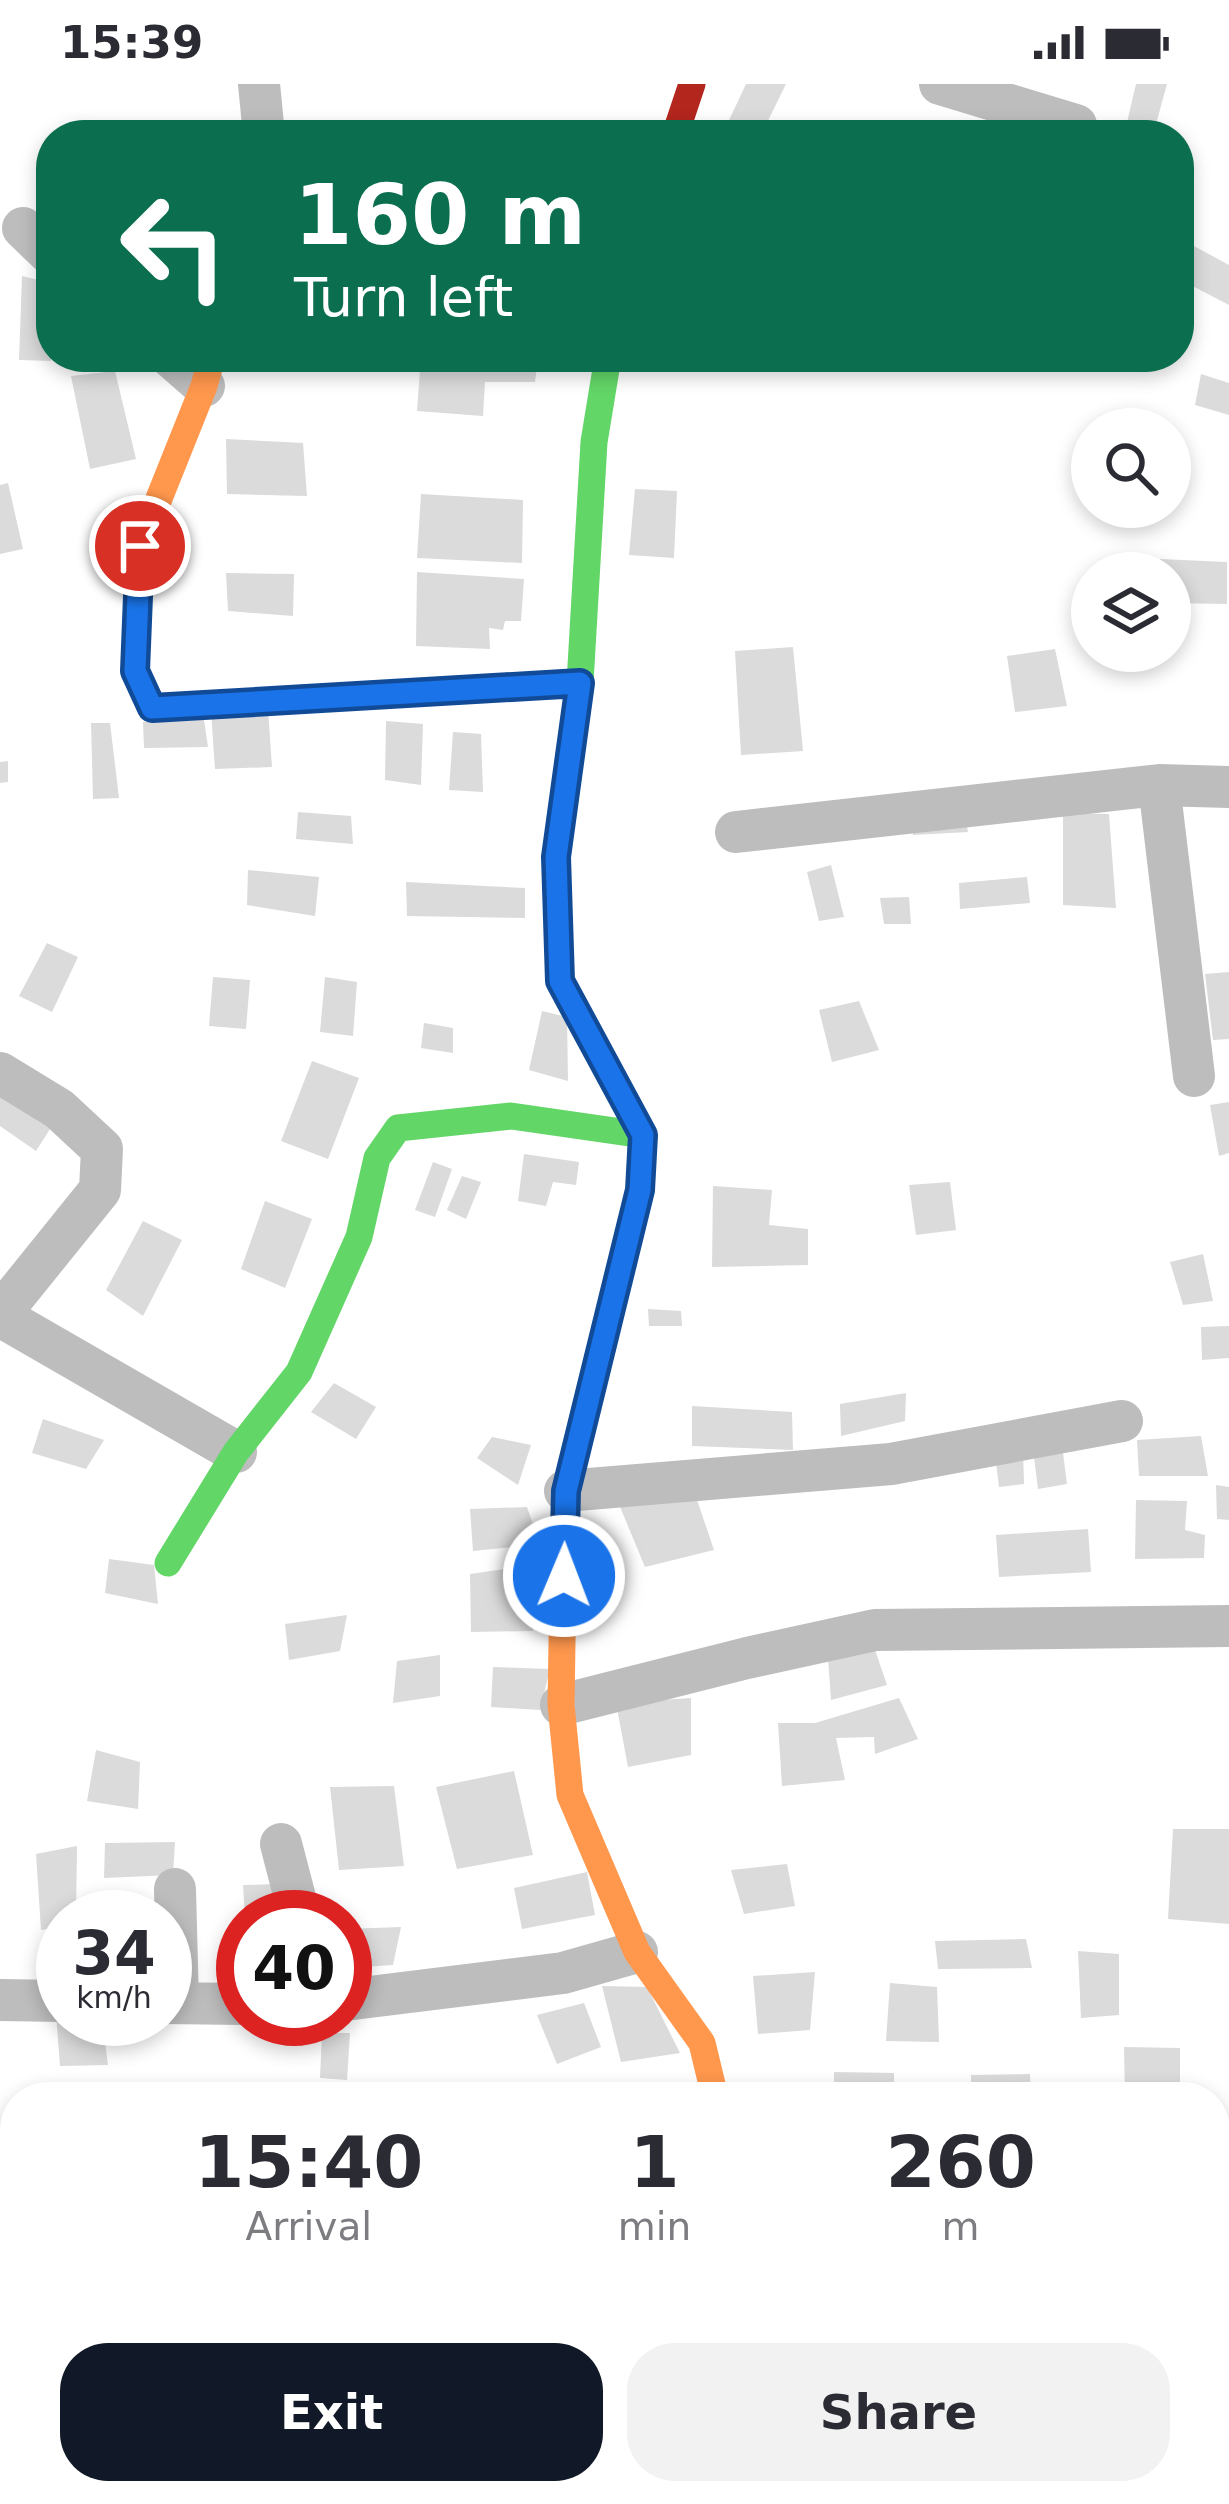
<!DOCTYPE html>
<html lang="en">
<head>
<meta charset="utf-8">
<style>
  body { margin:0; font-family:"DejaVu Sans",sans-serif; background:#f2f2f3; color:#2b2b33; height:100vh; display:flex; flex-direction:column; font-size:45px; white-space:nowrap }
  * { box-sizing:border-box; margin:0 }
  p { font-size:39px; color:#7c7c81 }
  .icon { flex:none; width:66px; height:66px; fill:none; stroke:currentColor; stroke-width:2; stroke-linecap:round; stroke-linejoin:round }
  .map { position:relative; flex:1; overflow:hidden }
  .sheet { position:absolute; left:0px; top:1998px; width:1230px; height:423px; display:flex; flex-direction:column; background:#fff; border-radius:48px 48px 0 0; box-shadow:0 6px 18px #0003 }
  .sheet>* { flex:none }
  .guide { position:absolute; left:36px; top:36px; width:1158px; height:252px; border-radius:48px; box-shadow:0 6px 18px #0003; background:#0b6e4f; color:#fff; overflow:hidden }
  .controls { position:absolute; left:1071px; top:324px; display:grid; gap:24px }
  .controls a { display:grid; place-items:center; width:120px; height:120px; border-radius:50%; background:#fff; box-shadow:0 6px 18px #0003; font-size:60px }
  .speed { position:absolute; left:36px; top:1806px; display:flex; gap:24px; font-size:60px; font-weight:700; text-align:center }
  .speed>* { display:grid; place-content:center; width:156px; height:156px; border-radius:50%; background:#fff; box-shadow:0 6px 18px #0003; line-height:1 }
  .speed small { font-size:30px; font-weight:400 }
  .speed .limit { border:18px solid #d22; background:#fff; color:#111 }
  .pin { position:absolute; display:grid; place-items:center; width:102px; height:102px; color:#fff; margin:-51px; border:6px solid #fff; border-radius:50%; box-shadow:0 3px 12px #0007 }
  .me { position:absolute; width:132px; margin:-66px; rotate:1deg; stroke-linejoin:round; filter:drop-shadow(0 0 9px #0008) }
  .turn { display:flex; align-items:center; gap:42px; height:252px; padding:0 60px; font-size:54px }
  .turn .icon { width:156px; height:156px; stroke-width:2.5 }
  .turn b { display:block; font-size:84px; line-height:102px }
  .eta { display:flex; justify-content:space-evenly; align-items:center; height:204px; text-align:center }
  .eta b { font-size:72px; font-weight:700; line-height:84px }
  .action { display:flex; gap:24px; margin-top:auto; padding:24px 60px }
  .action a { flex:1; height:138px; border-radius:48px; background:#111827; color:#fff; font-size:48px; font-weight:700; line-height:138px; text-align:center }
  .action a+a { background:#f2f2f3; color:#2b2b33 }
  .status { display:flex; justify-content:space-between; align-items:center; height:84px; padding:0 60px; background:#fff; direction:ltr }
  .status svg { height:33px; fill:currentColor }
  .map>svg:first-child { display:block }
</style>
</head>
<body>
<div class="status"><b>15:39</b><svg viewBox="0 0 49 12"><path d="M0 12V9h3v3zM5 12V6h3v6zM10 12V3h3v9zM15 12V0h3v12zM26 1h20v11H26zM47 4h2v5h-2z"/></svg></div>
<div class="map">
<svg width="1229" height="2420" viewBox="0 0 1229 2420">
  <rect width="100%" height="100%" fill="#fff"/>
  <path fill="#dbdbdb" d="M746,0H786L761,51H727L723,49Z
    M1136,0H1167L1153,51H1136L1125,47Z
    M1194,162L1229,181V221L1179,195Z
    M22,192L51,199V277L19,276Z
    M421,273H538L535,298H485L483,332L417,327Z
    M115,287L136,375L90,385L71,292Z
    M1201,290L1229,299V331L1195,321Z
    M226,355L303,359L307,412L227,410Z
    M8,399L23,465L0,470V401Z
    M635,405L677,407L674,474L629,471Z
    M421,410L523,416L522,479L417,474Z
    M1160,475L1227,478V520L1170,519V489H1160Z
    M417,488L524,495L521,537H505L503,546L489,544L490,565L416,562Z
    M226,489L294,490L293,532L228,527Z
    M793,563L803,667L741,671L735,567Z
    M1055,565L1067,622L1015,628L1007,572Z
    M268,625L272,683L215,685L211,627Z
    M204,636L208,663L144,664L143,638Z
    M386,637L423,640L421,701L385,696Z
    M91,639H110L119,714L93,715Z
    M453,648L481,650L483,708L449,706Z
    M8,677V698L0,699V678Z
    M298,728L351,732L353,760L296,755Z
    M1063,729L1109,730L1116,824L1063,821Z
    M965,732L968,748L913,751L912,735Z
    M831,781L844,833L819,837L807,788Z
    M248,786L319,793L315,832L247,821Z
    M1027,793L1030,819L960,825L959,799Z
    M406,798L525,804V834L407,832Z
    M909,813L911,840H884L880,814Z
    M47,859L78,873L52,928L19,912Z
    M1229,888V955L1213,956L1205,890Z
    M213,893L250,896L246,945L209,942Z
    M325,893L357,898L353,952L320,948Z
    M859,917L879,966L832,978L819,926Z
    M542,927L567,933L568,997L529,986Z
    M424,939L453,944V969L421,964Z
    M312,977L359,994L328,1075L281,1057Z
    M0,1006L52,1042L36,1067L0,1042Z
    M1229,1018V1069L1219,1072L1210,1021Z
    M524,1070L579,1078L576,1101L553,1098L546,1122L518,1117Z
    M433,1078L452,1085L435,1133L415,1126Z
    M462,1092L481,1098L466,1135L447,1126Z
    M950,1098L956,1146L916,1151L909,1101Z
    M713,1102L772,1106L769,1141L808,1145V1181L712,1183Z
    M265,1117L312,1135L285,1204L241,1185Z
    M143,1137L182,1156L143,1232L106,1206Z
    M1203,1170L1213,1217L1183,1221L1170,1178Z
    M648,1225L681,1227L682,1242H649Z
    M1229,1242V1274L1202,1276L1201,1243Z
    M334,1299L376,1323L356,1355L311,1328Z
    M906,1309L905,1337L841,1352L840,1320Z
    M692,1322L792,1328L793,1366L692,1362Z
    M43,1335L104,1356L86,1385L32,1369Z
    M1201,1352L1208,1392H1139L1137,1356Z
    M492,1353L531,1361L518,1401L477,1374Z
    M1062,1361L1067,1400L1038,1405L1033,1365Z
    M1023,1365L1024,1400L999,1403L995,1370Z
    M1216,1401L1229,1403V1436L1217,1435Z
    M693,1404L714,1466L645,1483L618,1418Z
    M1136,1416L1187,1417L1185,1446L1205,1451L1204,1474L1135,1475Z
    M527,1423L540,1460L473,1467L470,1425Z
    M1088,1445L1091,1488L999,1493L996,1451Z
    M109,1475L154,1481L158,1520L105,1509Z
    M532,1481L533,1547L471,1548L470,1490Z
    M347,1531L340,1567L289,1576L285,1540Z
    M874,1563L887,1601L831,1616L828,1574Z
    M440,1571V1612L393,1619L397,1577Z
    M493,1583L550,1585L540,1626L491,1623Z
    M691,1614V1671L628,1683L616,1619Z
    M899,1614L918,1655L875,1670L874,1653L836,1654L845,1696L782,1702L778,1639H815Z
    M96,1666L140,1678L138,1725L87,1717Z
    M514,1687L533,1771L457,1785L436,1703Z
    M394,1702L404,1782L339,1786L330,1703Z
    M1173,1745H1229V1840L1168,1835Z
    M175,1758L173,1791L104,1794L105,1759Z
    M77,1762L76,1833H63V1842L41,1846L36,1770Z
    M787,1780L795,1822L744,1830L731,1786Z
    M587,1788L595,1831L522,1845L514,1804Z
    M278,1800L276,1833H245L243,1801Z
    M143,1818V1833H103L102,1825Z
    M401,1843L393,1881L345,1884V1845Z
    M1026,1855L1032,1884L938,1885L935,1857Z
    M1078,1867L1119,1870V1931L1081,1934Z
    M815,1888L810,1946L758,1950L753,1892Z
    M890,1899L937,1903L939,1958L886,1957Z
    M602,1902L647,1903L680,1969L621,1978Z
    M584,1919L601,1963L557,1980L537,1931Z
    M56,1930L63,1935H102L108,1981L60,1982Z
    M322,1949H350L347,1996L320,1994Z
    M1124,1963L1180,1964V2013H1125Z
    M834,1988L894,1989V2013H834Z
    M1030,1990L1031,2013H971V1991Z
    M57,2406H126L127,2420H53L50,2407Z
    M675,2406L713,2407V2420H675Z
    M799,2406H867V2420H781L779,2407Z
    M952,2406H1005L1006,2420H952Z"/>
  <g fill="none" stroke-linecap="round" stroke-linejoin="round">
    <path stroke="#bdbdbd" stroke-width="42" d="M259,0L264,51
      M940,0L1076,41
      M23,144L51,171
      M171,273L204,302
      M1159,701L1194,992
      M736,748L1159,701L1229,703
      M0,989L59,1025L102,1065L100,1106L0,1230
      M0,1232L236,1368
      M565,1407L891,1380L1122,1337
      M561,1621L747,1574L875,1546L1229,1542
      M281,1760L300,1833
      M175,1805L178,1919
      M0,1916L63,1917
      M345,1916L563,1889L637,1868
      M165,1919L243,1920"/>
    <path stroke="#63d668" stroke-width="27" d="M608,273L594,358L580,599L556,773L560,897L643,1051L642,1067
      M286,616L580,599
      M168,1479L236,1368L299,1288L359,1153L377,1074L398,1044L511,1032L643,1051
      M736,2420L738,2406"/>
    <path stroke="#ff974d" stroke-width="27" d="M212,273L204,302L140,462L135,587L152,624L286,616
      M563,1497L561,1621L570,1711L637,1868L702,1959L715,2013"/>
    <path stroke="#b3261e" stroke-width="27" d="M675,51L692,0
      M563,1497L565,1407L640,1106L642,1067"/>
  </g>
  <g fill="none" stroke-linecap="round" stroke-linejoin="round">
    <defs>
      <path id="route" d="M140,462L135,587L152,624L580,599L556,773L560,897L643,1051L640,1106L566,1407L564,1492"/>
    </defs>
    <use href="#route" stroke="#114b97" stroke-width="30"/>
    <use href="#route" stroke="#1a73e8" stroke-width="21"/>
  </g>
</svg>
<div class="controls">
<a><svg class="icon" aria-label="search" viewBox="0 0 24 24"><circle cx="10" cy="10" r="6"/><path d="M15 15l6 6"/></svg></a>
<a><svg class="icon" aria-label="layers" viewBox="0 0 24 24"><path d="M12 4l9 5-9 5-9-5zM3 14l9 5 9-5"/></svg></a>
</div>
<div class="speed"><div>34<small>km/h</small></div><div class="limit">40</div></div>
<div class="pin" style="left:140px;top:462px;background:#d93025"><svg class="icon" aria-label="arrive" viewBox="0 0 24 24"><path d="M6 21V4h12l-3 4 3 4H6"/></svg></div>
<svg class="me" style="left:564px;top:1492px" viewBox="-20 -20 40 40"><circle r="17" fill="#1a73e8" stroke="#fff" stroke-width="3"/><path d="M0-11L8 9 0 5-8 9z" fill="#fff"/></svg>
<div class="guide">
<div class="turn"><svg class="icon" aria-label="left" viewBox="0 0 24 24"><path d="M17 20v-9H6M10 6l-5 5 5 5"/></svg><div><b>160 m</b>Turn left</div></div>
</div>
<section class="sheet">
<div class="eta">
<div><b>15:40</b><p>Arrival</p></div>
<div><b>1</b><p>min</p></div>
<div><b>260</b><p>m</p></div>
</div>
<div class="action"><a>Exit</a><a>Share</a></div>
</section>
</div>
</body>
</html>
